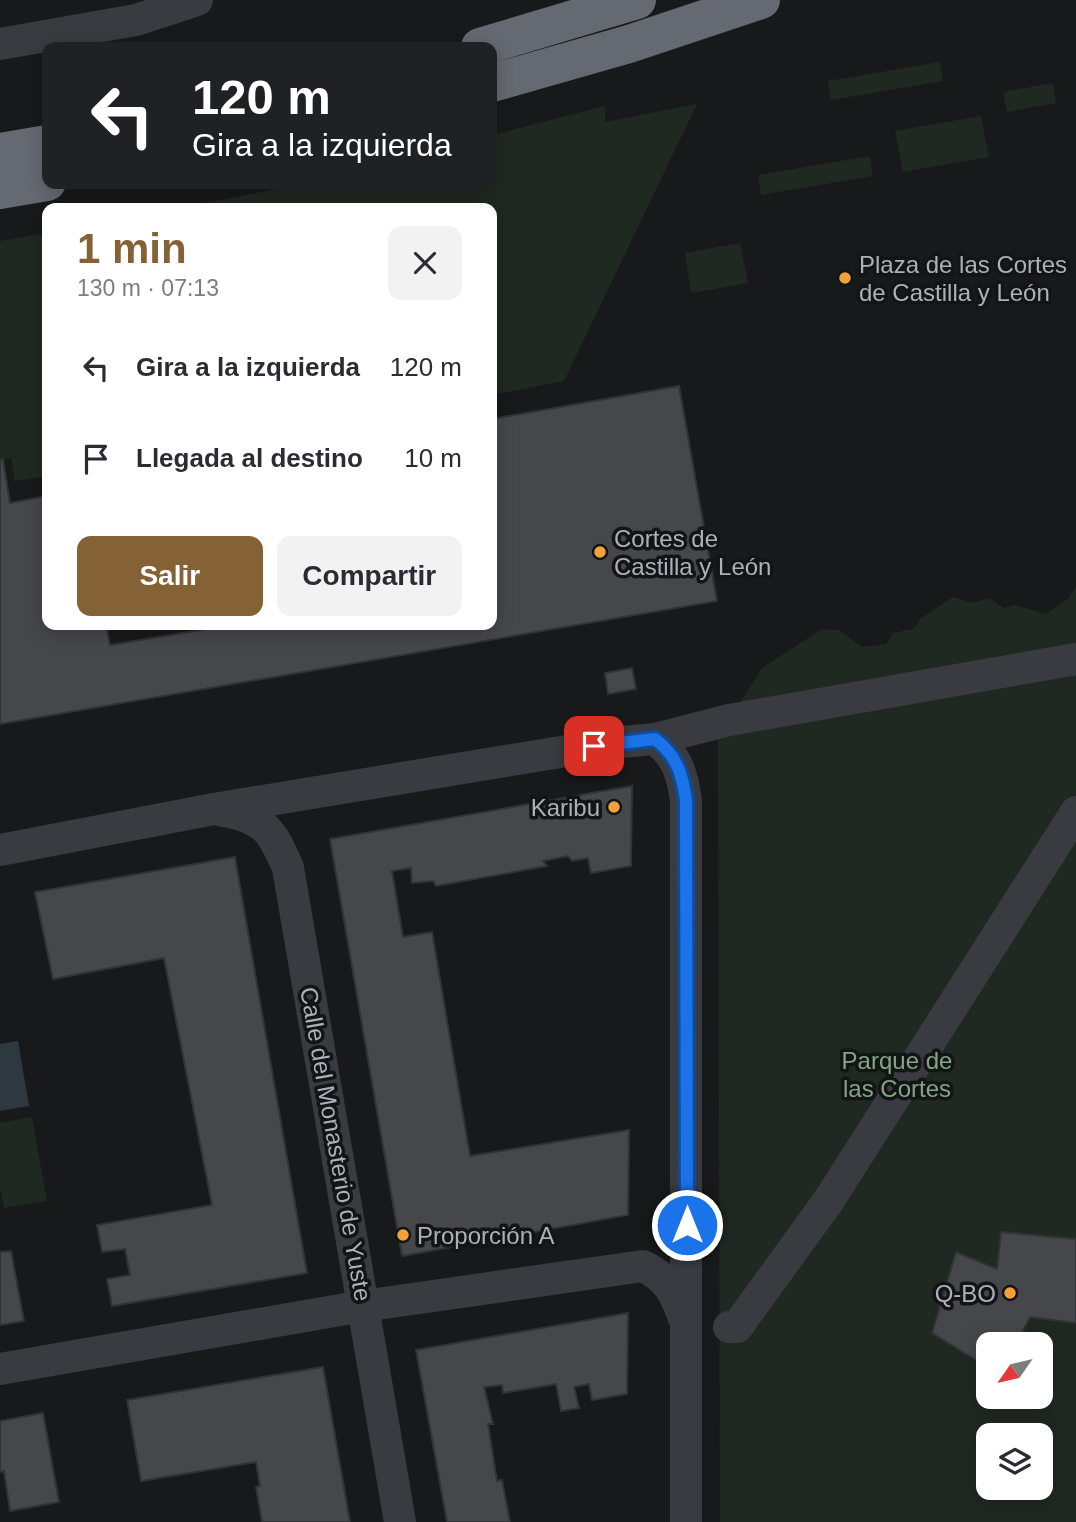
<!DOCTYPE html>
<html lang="es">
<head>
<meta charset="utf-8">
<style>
  body { margin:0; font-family:Arial,sans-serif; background:#f2f2f3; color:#2b2b33; height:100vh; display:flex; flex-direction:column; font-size:26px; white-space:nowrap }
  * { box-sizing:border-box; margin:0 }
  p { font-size:23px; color:#7c7c81 }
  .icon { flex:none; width:38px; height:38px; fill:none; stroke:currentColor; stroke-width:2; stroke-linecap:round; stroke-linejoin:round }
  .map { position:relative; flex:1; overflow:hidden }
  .side { position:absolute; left:42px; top:203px; width:455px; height:427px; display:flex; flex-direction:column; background:#fff; border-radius:14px; box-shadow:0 4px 18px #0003 }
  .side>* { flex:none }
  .banner { position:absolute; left:42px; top:42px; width:455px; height:147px; border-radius:14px; box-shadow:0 4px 18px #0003; background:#202124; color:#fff; overflow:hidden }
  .needle { width:46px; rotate:236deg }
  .controls { position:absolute; left:976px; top:1332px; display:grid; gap:14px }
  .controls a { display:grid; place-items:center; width:77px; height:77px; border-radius:14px; background:#fff; box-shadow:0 4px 18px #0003; font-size:35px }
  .pin { position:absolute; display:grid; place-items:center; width:60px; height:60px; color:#fff; margin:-30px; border-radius:14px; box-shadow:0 4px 10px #0006 }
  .me { position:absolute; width:77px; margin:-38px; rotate:0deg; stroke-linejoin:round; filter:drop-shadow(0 0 5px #0008) }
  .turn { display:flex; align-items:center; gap:24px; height:147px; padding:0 35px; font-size:32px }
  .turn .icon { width:91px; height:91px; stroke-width:2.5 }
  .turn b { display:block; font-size:49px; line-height:60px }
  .round { display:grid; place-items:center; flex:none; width:74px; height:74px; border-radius:14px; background:#f2f2f3 }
  .headline { display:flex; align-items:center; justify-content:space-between; height:119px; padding:0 35px }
  h1 { font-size:42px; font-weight:800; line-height:52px; color:#856136 }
  .button { display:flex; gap:14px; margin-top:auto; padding:14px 35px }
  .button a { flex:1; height:80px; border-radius:14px; background:#856136; color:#fff; font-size:28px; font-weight:800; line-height:80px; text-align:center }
  .button a+a { background:#f2f2f3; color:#2b2b33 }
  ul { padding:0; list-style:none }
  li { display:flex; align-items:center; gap:21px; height:91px; padding:0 35px }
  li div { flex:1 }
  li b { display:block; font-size:26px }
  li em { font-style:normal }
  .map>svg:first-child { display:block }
</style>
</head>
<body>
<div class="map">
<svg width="1076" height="1522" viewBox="0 0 1076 1522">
  <rect width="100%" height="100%" fill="#18191b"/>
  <path fill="#202921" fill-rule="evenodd" d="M940,62L943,81L831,100L828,81Z
    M1053,83L1056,103L1007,112L1003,92Z
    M697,104L564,381L492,395V208H181L302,184H492V135L605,106V122Z
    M981,116L989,157L903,172L895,131Z
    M870,156L873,176L761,195L758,175Z
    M47,233V476L15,481L11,458L0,460V241Z
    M740,243L748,283L691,293L685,253Z
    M1076,585V1522H720L718,722L729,720L762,668L822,629L840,630L861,647L887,644L892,633L914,629L920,619L953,597L973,603L989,598L1004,608L1015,605L1046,614L1068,599ZM989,1344H1041V1396H989ZM989,1435H1041V1488H989Z
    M32,1117L47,1201L4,1208L0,1187V1123Z"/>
  <path fill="#2e393f" d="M18,1041L29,1106L0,1111V1044Z"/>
  <path fill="#45474b" stroke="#323337" stroke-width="2" d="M679,386L717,601L0,724V460H3L10,503L47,496V625H106L110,645L231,625H492V419Z
    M632,668L636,689L608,694L605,673Z
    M632,786L631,866L591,873L588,858L572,861L568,856L543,861L547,866L436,886L433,881L412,883L411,868L392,871L403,937L432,932L470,1156L629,1130L628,1215L402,1256L330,839Z
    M235,857L307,1273L112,1306L107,1279L130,1275L125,1249L102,1252L97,1225L212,1205L164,958L53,979L35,892Z
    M1001,1232L1076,1239V1323L1030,1317L1017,1344H989V1368L932,1333L956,1252L997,1269Z
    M11,1251L24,1321L0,1325V1252Z
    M628,1313L627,1394L592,1400L589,1384L574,1387L579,1408L561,1411L556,1384L503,1393L502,1385L484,1387L493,1424H488L497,1481L502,1480L510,1522H447L416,1350Z
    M323,1367L350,1522H262L256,1487L260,1486L256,1462L141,1481L127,1400Z
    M43,1413L59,1502L10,1511L4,1471L0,1472V1421Z"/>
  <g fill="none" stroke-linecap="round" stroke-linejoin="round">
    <path stroke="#393b40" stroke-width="32" d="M0,44L136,20L197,0
      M655,739L729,720L1076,659
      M223,811C264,818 272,830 288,868L400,1522
      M0,850L214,809L621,742L655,739C677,756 682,773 686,800V1522
      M729,1327H737L829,1200L1076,812
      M0,1369L363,1306L643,1266C668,1278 675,1293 684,1318"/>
    <path stroke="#656971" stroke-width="38" d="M480,47L637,0
      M492,83L629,44L761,0
      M0,152L47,144
      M0,190L47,182"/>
  </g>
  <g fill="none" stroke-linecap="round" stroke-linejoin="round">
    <defs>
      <path id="route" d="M594,746L655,739C677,756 682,773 686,800L687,1225"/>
    </defs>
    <use href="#route" stroke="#114b97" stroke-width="18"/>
    <use href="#route" stroke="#1a73e8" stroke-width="12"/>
  </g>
  <g fill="#f2a239" stroke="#131416" stroke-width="2.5">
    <circle cx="845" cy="278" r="7"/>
    <circle cx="600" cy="552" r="7"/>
    <circle cx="614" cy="807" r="7"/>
    <circle cx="403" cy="1235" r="7"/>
    <circle cx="1010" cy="1293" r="7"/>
  </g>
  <g text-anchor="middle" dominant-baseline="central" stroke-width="7" stroke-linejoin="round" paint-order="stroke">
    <g font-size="24" fill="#abb1ba" stroke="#131416" text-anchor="start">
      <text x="859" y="264">Plaza de las Cortes<tspan x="859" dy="28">de Castilla y León</tspan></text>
      <text x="614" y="538">Cortes de<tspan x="614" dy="28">Castilla y León</tspan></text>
      <text x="600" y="807" text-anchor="end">Karibu</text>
      <text x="417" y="1235">Proporción A</text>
      <text x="996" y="1293" text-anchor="end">Q-BO</text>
    </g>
    <g font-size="24" fill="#83a582" stroke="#131416">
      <text x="897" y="1060">Parque de<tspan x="897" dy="28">las Cortes</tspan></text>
    </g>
    <g font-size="24" fill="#abb1ba" stroke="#131416">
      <text transform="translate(336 1144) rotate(80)">Calle del Monasterio de Yuste</text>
    </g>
  </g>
</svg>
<div class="controls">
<a><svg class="needle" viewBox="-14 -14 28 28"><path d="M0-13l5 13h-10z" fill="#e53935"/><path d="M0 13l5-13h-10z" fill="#7c7c81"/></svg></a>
<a><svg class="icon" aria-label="layers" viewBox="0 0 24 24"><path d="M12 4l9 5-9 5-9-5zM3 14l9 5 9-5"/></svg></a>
</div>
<div class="pin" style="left:594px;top:746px;background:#d93025"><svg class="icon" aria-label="arrive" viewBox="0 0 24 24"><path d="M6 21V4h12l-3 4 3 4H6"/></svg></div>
<svg class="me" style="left:687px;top:1225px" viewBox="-20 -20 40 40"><circle r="17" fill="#1a73e8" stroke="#fff" stroke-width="3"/><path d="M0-11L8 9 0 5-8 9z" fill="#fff"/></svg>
<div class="banner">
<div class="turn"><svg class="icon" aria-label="left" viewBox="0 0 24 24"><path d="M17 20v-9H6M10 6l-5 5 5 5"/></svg><div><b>120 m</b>Gira a la izquierda</div></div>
</div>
<section class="side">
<div class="headline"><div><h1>1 min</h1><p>130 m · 07:13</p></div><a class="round"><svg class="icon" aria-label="close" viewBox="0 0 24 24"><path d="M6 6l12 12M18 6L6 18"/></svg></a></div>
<ul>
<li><svg class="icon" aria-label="left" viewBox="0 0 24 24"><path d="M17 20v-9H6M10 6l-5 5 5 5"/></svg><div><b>Gira a la izquierda</b></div><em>120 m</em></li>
<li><svg class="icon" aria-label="arrive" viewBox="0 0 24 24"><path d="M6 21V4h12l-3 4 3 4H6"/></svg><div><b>Llegada al destino</b></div><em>10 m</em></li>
</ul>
<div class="button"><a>Salir</a><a>Compartir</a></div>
</section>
</div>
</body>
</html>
